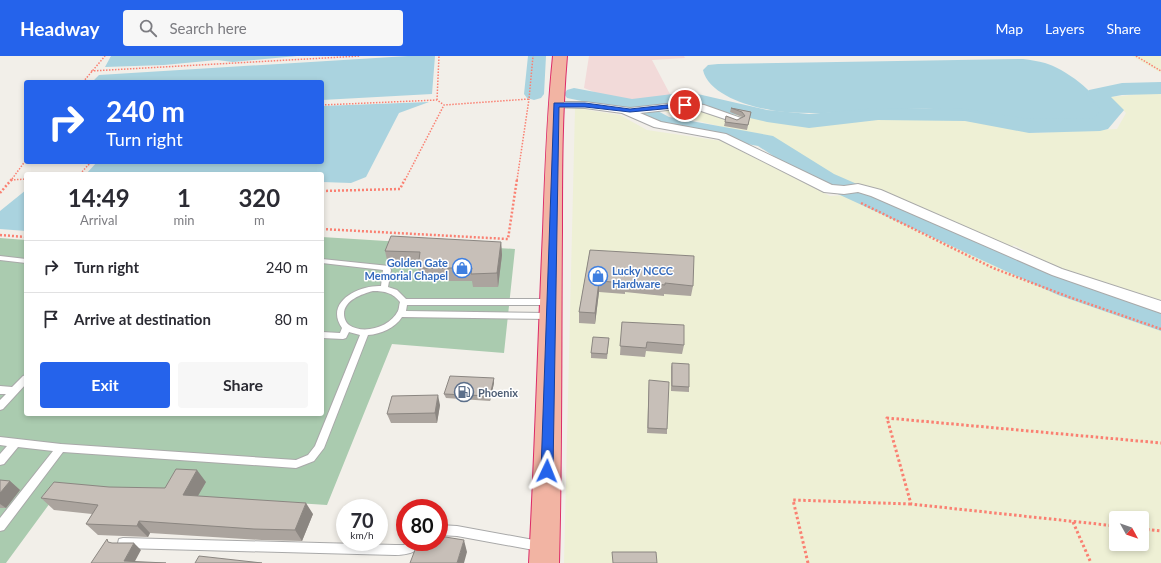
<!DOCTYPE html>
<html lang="en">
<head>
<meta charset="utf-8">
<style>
  body { margin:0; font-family:Lato,sans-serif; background:#f7f7f7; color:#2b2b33; height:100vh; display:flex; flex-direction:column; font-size:15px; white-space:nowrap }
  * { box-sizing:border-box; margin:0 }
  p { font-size:13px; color:#7c7c81 }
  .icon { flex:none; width:22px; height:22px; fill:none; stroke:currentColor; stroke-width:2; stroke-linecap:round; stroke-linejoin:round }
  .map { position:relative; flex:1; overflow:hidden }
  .side { position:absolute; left:24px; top:116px; width:300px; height:244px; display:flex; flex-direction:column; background:#fff; border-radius:4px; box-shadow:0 2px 6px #0003 }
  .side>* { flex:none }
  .guide { position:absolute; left:24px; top:24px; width:300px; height:84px; border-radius:4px; box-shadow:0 2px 6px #0003; background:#2563eb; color:#fff; overflow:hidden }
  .needle { width:26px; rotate:130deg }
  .tools { position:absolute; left:1109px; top:455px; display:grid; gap:8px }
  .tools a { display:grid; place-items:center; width:40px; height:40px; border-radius:4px; background:#fff; box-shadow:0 2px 6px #0003; font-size:20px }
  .speed { position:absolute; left:336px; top:443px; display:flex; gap:8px; font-size:20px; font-weight:700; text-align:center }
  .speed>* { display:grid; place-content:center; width:52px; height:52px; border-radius:50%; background:#fff; box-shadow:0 2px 6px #0003; line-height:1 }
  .speed small { font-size:10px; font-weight:400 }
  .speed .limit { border:6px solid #d22; background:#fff; color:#111 }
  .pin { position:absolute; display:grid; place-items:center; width:34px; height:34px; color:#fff; margin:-17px; border:2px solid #fff; border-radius:50%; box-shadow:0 1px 4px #0007 }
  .me { position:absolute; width:44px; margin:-22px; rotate:2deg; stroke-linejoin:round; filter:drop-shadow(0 0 3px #0008) }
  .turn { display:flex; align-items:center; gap:14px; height:84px; padding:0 16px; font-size:18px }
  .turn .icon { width:52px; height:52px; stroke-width:2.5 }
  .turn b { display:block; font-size:28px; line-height:34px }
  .eta { display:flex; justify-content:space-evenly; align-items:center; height:68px; text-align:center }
  .eta b { font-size:24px; font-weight:700; line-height:28px }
  .cta { display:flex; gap:8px; margin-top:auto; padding:8px 16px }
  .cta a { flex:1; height:46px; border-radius:4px; background:#2563eb; color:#fff; font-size:16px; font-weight:700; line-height:46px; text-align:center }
  .cta a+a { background:#f7f7f7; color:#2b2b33 }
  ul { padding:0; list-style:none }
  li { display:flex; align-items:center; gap:12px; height:52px; padding:0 16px; border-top:1px solid #e1e1e2 }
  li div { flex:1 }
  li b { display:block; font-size:15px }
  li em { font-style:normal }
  header { display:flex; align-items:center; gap:24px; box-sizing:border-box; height:56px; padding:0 20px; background:#2563eb; color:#fff }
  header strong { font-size:19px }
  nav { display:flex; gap:22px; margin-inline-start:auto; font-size:14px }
  .search { width:280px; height:36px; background:#f7f7f7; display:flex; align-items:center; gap:10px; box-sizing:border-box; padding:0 14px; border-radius:4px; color:#7c7c81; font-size:15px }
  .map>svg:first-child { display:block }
</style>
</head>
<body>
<header>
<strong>Headway</strong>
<div class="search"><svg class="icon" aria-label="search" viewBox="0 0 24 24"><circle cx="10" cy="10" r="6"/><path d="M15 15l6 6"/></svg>Search here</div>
<nav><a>Map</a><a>Layers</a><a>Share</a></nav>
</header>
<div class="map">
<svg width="1161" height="507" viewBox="0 0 1161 507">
  <rect width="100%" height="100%" fill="#f2efe9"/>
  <path fill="#f2dad9" d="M589,0H684L685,2L652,4L672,42L635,45L615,44L584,32Z"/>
  <path fill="#eef0d5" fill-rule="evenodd" d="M1132,0H1161V17Z
    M1161,36V244L1057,212L1014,189L1005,195L834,122L767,82L678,60L642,48L688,44L768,62L809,67L881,59L968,63L1035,77L1117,73L1126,57L1110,41Z
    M575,52L620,59L647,74L722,85L830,140L849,139L1070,239L1161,271V507H564ZM1116,462H1142V488H1116Z"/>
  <path fill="#aacbaf" d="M322,181L515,193L504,297L392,288L327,449L61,432L6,507H0V182L26,184V358H322Z"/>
  <path fill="#aad3df" d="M111,0H297L233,6L217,4L164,9L105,11Z
    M408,0H435L432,38L322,44V26H92L99,19Z
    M1023,3C1031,4 1038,5 1045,7C1063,12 1099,37 1103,56C1090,80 962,54 934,53C886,51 833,60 785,56C761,54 709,42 703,14L708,9L718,8Z
    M429,46L399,57L366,121L351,127L322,126V118H86L97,106H322V50Z
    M26,134V175L0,173V155Z"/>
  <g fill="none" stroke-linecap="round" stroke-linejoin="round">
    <path fill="#aad3df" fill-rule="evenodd" d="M528,0H546L544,38L541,42L534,44L527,42L524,38Z
      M1161,26V38L1122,39L1111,41L1124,54L1108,73L1100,75L1029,77L965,65L878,64L809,72L767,66L689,48L654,53L669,61L773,80L834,118L1080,225L1161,252V275L1058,239L816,128L758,90L655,71L626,54L567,42L564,38L567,34L574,32L632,43L689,36L767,54L809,58L878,52L965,53L1029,63L1094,62L1101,54L1086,38L1089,34L1122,27Z"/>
    <defs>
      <path id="service" d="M0,200L26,203V207L0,204Z
        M322,203L389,210L391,214L388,231L397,234L406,243H550L554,246L550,249H407L406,255L549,257L553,260L549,263L402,261C395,272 381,278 368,279L324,392L314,405L296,412L63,396L4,474L0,475V462L53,395L18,391L4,408L0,409V398L7,390L0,389V381L61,388L296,404L308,399L315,390L360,279L349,276L346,282L343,283L322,282V276L340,277L342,272C324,246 359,229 381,230L383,214L322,207ZM373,235C385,235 393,237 400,246C399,249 399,253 398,255C390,271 364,279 349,269C346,267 344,262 344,258C344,244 362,238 373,235Z
        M26,319V328L3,353L0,354V344L6,338H0V330L12,331L23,320Z
        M439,469L457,470L539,485L543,486L545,490L543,494L539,495L457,480L439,479Z
        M123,482L395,489H404L409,486H423C419,497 405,499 395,499L123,492L119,491L118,487L119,483Z"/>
      <path id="minor" d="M556,46H585L630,52L685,46L704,49L741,62L743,64L737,67L698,54L685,52L640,57L661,66L726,78L832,129L844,130L858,128L881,134L1062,213L1161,245V257L1052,219L871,140L858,136L844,138L824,136L719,83L654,71L622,57L585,52L552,51L551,49L552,47Z"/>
      <path id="trunk" d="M553,0H567C562,58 562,117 562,175C561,286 562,396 559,507H529C535,396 538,286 543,175C545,116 547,58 553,0Z"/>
    </defs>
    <use href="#service" stroke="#a9a9a9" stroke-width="2"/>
    <use href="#minor" stroke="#a9a9a9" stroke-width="2"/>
    <use href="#trunk" stroke="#dc2a67" stroke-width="2"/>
    <path stroke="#fa8072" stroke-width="1.5" stroke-dasharray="1.5 1.5" stroke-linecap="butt" d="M1136,0L1161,15
      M91,15L360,0
      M83,26L105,0
      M437,44L439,0
      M322,49L437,44L444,49L529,43L533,0
      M80,118L91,106
      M12,123L26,104
      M11,124L26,123
      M405,124L444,49
      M517,124L529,43"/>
    <path stroke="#fa8072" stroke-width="2.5" stroke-dasharray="2 2" stroke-linecap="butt" d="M322,135L400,133L405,123
      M0,137L12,123
      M861,147L993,212L1069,241L1161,273
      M322,173L508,183L517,123
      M0,179L26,181"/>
    <path stroke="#fa8072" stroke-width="3" stroke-dasharray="2.5 2.5" stroke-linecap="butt" d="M1073,466L1091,507
      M1116,470L911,448L887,362L1161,387
      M1142,473L1161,475
      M808,507L793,444L911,448"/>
    <use href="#service" fill="#fff" fill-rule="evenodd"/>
    <use href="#minor" fill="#fff" fill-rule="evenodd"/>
    <use href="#trunk" fill="#f2b4a3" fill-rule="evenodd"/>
  </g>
  <path fill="#aba49e" d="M731,52L751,56L747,74L724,70L725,66L737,64L742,62V61L730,56Z
    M501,186L502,199L498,231H473L472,225H421L418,212L419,209L388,208L385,195Z
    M590,194L693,230L691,240L664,238V240L625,236V238L599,236L595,268L579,267V256Z
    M622,266L684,289L682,298L646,295L645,301L620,299Z
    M609,282L607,303L591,302V297Z
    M672,307L689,331V336L671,335V311Z
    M494,322V327L490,345L446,342L444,338Z
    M649,324L667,373V378L647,377Z
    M440,349L437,367H391L387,358Z
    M0,424L10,425L20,434L6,452H0Z
    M206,426L198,440L313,458L302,485L262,484L150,477L148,481L98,479L86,468L92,458L54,454L41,442L165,432Z"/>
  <path fill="#8b8681" d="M501,186L502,199L498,231L497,217Z
    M599,225V236L595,268V257Z
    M494,322V327L490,345V340Z
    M438,339L440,349L437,367L435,357Z
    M197,414L206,426L192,450L183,439Z
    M10,425L20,434L6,452L0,448V437Z
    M306,447L313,458L302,485L295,474Z
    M139,465L150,477L148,481L137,470Z
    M464,484L467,496L464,507H457Z
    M134,487L141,494L134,507L124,505Z"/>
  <path fill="#c7bfb8" stroke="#8b8681" d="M731,52L751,56L748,69L725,66L726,60L737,64L745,60L742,56Z
    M391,180L501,186L497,217L471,218L472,212H418L420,196L385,195Z
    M590,194L694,200L693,230L665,227V229L626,225V227L599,225L595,257L579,256Z
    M622,266L684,269V289L647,286L646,292L620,290Z
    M593,281L609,282L607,298L591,297Z
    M672,307L689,308V331L672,330Z
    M450,320L494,322L490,340L444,338Z
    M649,324L669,326L667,373L648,372Z
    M438,339L435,357L387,358L392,340Z
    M176,413L197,414L183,439L306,447L295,474L254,473L139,465L137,470L86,468L98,449L41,442L54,426L109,431L165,432Z
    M0,424L10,425L0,437Z
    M439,480L464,484L457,507H410L418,486H439Z
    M107,483L108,486L112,487H134L124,505L166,507H91Z
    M612,496H656L657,507H613Z
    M199,500L262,507H195Z"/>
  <path fill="#2563eb" stroke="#184099" d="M554,47H585L630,53L685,47L688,49L685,51L630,56L585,51H559L553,415L551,419L547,420L543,419L541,415Z"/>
  <defs>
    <symbol id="shop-ring" viewBox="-11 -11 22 22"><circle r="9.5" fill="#fff" stroke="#3f7fe0" stroke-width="1.5"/><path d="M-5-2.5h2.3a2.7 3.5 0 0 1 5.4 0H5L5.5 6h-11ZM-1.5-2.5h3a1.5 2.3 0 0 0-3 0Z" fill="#3f7fe0"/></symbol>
    <symbol id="fuel-ring" viewBox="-11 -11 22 22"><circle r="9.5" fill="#fff" stroke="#5c6f8a" stroke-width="1.5"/><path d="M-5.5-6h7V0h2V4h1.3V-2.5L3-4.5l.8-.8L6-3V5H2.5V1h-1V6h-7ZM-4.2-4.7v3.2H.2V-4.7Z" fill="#5c6f8a"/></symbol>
  </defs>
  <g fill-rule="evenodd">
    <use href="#shop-ring" x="451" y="201" width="22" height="22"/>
    <use href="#shop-ring" x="587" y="209" width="22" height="22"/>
    <use href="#fuel-ring" x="453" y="325" width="22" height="22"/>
  </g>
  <g text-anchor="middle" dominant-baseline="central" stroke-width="3" stroke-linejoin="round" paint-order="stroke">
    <g font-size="11" font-weight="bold" fill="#366cbe" stroke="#fff" text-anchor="end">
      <text x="448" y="206">Golden Gate<tspan x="448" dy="13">Memorial Chapel</tspan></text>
      <text x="612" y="214" text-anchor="start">Lucky NCCC<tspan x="612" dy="13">Hardware</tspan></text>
    </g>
    <g font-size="11" font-weight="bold" fill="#4e5e75" stroke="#fff" text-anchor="start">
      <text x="478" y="336">Phoenix</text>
    </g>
  </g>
</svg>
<div class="tools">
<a><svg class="needle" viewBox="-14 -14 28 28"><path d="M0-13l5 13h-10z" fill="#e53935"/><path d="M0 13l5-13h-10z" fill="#7c7c81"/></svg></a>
</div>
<div class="speed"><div>70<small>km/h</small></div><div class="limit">80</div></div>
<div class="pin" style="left:685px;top:49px;background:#d93025"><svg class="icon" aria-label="arrive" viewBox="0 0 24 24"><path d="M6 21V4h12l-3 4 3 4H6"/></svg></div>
<svg class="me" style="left:547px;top:415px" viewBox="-20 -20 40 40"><path d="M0-17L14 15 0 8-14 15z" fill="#2563eb" stroke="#fff" stroke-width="4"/></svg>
<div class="guide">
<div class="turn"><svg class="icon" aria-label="right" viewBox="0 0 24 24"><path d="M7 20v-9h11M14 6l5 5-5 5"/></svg><div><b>240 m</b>Turn right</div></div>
</div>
<section class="side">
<div class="eta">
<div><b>14:49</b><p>Arrival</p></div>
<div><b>1</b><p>min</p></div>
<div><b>320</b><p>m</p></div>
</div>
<ul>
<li><svg class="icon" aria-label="right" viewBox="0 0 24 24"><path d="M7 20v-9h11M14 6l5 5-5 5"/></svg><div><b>Turn right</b></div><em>240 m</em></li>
<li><svg class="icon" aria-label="arrive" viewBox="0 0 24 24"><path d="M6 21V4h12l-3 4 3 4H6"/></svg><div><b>Arrive at destination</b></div><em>80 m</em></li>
</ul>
<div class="cta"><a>Exit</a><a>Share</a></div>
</section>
</div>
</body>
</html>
